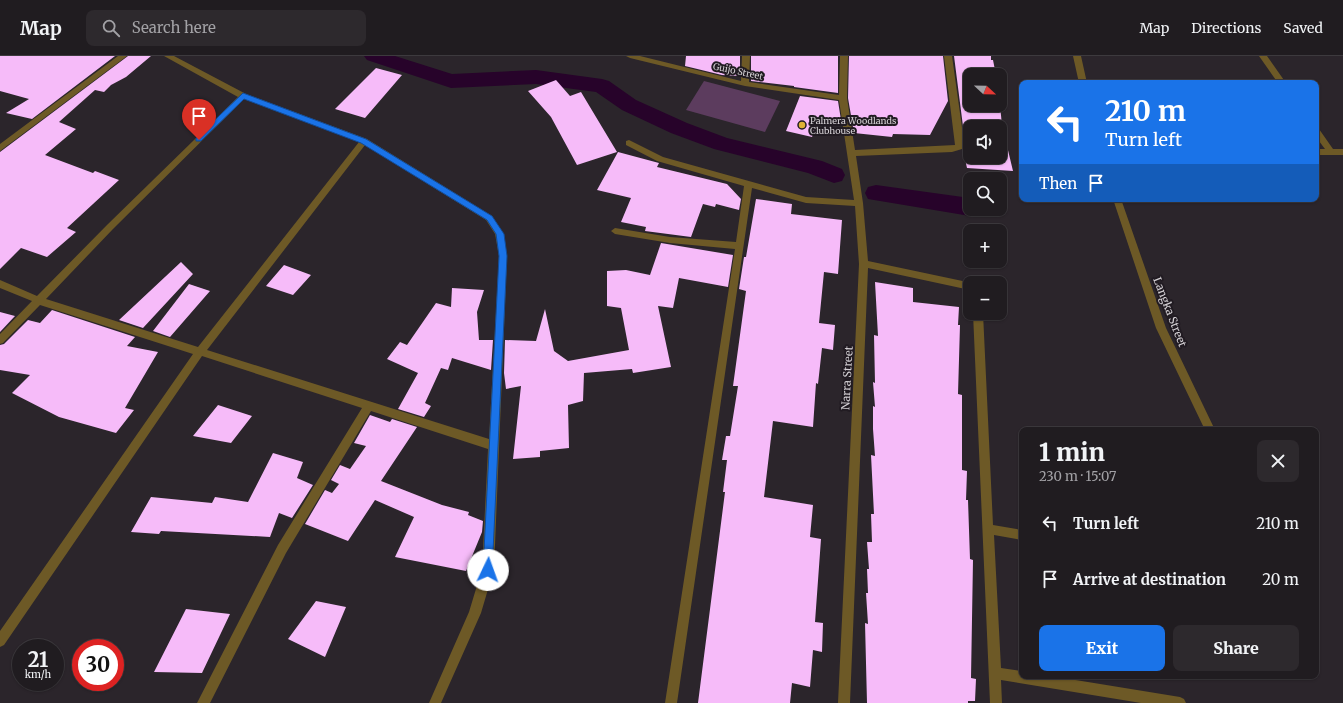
<!DOCTYPE html>
<html lang="en">
<head>
<meta charset="utf-8">
<style>
  body { margin:0; font-family:Merriweather,serif; background:#2d292d; color:#f1f3f6; height:100vh; display:flex; flex-direction:column; font-size:15px; white-space:nowrap }
  * { box-sizing:border-box; margin:0 }
  p { font-size:13px; color:#a2a1a5 }
  .icon { flex:none; width:22px; height:22px; fill:none; stroke:currentColor; stroke-width:2; stroke-linecap:round; stroke-linejoin:round }
  .map { position:relative; flex:1; overflow:hidden }
  .sheet { position:absolute; left:1019px; top:371px; width:300px; height:252px; display:flex; flex-direction:column; background:#201c20; border-radius:8px; box-shadow:0 1px 3px #0004,0 0 0 1px #3d3a3e }
  .sheet>* { flex:none }
  .guide { position:absolute; left:1019px; top:24px; width:300px; height:122px; border-radius:8px; box-shadow:0 1px 3px #0004,0 0 0 1px #3d3a3e; background:#1a73e8; color:#fff; overflow:hidden }
  .needle { width:26px; rotate:112deg }
  .tools { position:absolute; left:963px; top:12px; display:grid; gap:8px }
  .tools a { display:grid; place-items:center; width:44px; height:44px; border-radius:8px; background:#201c20; box-shadow:0 1px 3px #0004,0 0 0 1px #3d3a3e; font-size:20px }
  .speed { position:absolute; left:12px; top:583px; display:flex; gap:8px; font-size:20px; font-weight:700; text-align:center }
  .speed>* { display:grid; place-content:center; width:52px; height:52px; border-radius:50%; background:#201c20; box-shadow:0 1px 3px #0004,0 0 0 1px #3d3a3e; line-height:1 }
  .speed small { font-size:10px; font-weight:400 }
  .speed .limit { border:6px solid #d22; background:#fff; color:#111 }
  .pin { position:absolute; display:grid; place-items:center; width:34px; height:34px; color:#fff; margin:-41px -17px; border-radius:50% 50% 50% 0; rotate:-45deg; box-shadow:0 0 4px #0007 }
  .pin .icon { rotate:45deg }
  .me { position:absolute; width:44px; margin:-22px; rotate:3deg; stroke-linejoin:round; filter:drop-shadow(0 0 3px #0008) }
  .turn { display:flex; align-items:center; gap:14px; height:84px; padding:0 20px; font-size:18px }
  .turn .icon { width:52px; height:52px; stroke-width:2.5 }
  .turn b { display:block; font-size:28px; line-height:34px }
  .then { display:flex; align-items:center; height:38px; padding:0 20px; background:#0003; gap:8px; font-size:15px }
  .round { display:grid; place-items:center; flex:none; width:42px; height:42px; border-radius:8px; background:#2d292d }
  .overview { display:flex; align-items:center; justify-content:space-between; height:68px; padding:0 20px }
  h1 { font-size:24px; font-weight:800; line-height:30px }
  .cta { display:flex; gap:8px; margin-top:auto; padding:8px 20px }
  .cta a { flex:1; height:46px; border-radius:8px; background:#1a73e8; color:#fff; font-size:16px; font-weight:800; line-height:46px; text-align:center }
  .cta a+a { background:#2d292d; color:#f1f3f6 }
  ul { padding:0; list-style:none }
  li { display:flex; align-items:center; gap:12px; height:56px; padding:0 20px }
  li div { flex:1 }
  li b { display:block; font-size:15px }
  li em { font-style:normal }
  header { display:flex; align-items:center; gap:24px; box-sizing:border-box; height:56px; padding:0 20px; background:#201c20; border-bottom:1px solid #3d3a3e }
  header strong { font-size:19px }
  nav { display:flex; gap:22px; margin-inline-start:auto; font-size:14px }
  .search { width:280px; height:36px; background:#2d292d; display:flex; align-items:center; gap:10px; box-sizing:border-box; padding:0 14px; border-radius:8px; color:#a2a1a5; font-size:15px }
  .map>svg:first-child { display:block }
</style>
</head>
<body>
<header>
<strong>Map</strong>
<div class="search"><svg class="icon" aria-label="search" viewBox="0 0 24 24"><circle cx="10" cy="10" r="6"/><path d="M15 15l6 6"/></svg>Search here</div>
<nav><a>Map</a><a>Directions</a><a>Saved</a></nav>
</header>
<div class="map">
<svg width="1343" height="647" viewBox="0 0 1343 647">
  <rect width="100%" height="100%" fill="#2b252b"/>
  <path fill="#5c3c5e" d="M704,25L780,45L765,76L686,54Z"/>
  <g fill="none" stroke-linecap="round" stroke-linejoin="round">
    <path fill="#27032a" fill-rule="evenodd" d="M364,0H395L452,18L536,14L602,23L609,25L636,44L687,67L727,82L822,105L842,113L845,119L842,125L834,127L808,117L714,93L671,77L622,54L596,36L536,28L451,32L367,4Z
      M876,129L970,142V153H980L978,157L970,160L868,143L865,137L868,131Z"/>
  </g>
  <path fill="#f6bbf9" fill-rule="evenodd" d="M0,0H115L32,63L6,57L29,43L0,35Z
    M128,0H151L126,21L111,29L104,36L95,34L59,66L76,73L45,99L93,117L95,115L119,124L67,172L76,176L47,201L21,192L0,213V96Z
    M686,0H740V20L722,19L685,10Z
    M751,0H838V37L794,31V30L751,25Z
    M849,0H943L948,45L930,79L893,78L892,81L854,77L848,42Z
    M954,0H991V4H993L996,19H970V49H1000L1004,90H1007L1013,115L967,112L963,94L965,86ZM970,71H1000V101H970Z
    M376,12L402,19L365,62L335,53Z
    M556,24L570,40L581,36L617,96L577,109L551,61L528,35Z
    M800,40L838,45L841,64L819,63L812,81L786,75Z
    M618,96L659,107L657,111L727,128L741,143L739,154L716,148L715,151L703,148L691,181L645,175L646,171L621,166L631,142L597,134Z
    M756,143L792,148L791,158L842,164L838,218L824,216L819,267L835,269L833,294L822,292L818,328L816,327L813,371L773,365L764,441L813,449L810,481L821,483L815,566L823,567L822,596L813,594L810,631L792,627L790,647H698L725,436H723L727,404H722L726,380H730L738,330H733L746,235L739,233L744,201H746Z
    M661,187L733,199L728,231L679,222L673,252L658,250L671,311L633,317L632,313L584,317L583,345L568,349L569,392L540,395V401L513,403L521,330L506,333L504,317L505,284L536,285L545,253L554,295L568,305L629,294L621,252L607,250V215L626,214L650,219Z
    M181,206L193,218L143,272L119,264Z
    M284,209L311,219L293,239L266,230Z
    M875,226L913,232V246L959,251L958,269H960L958,338L962,339V414L967,415L966,444H968L970,503L973,504L971,622L976,623L975,645H968V647H867L865,567L868,568L866,537H868L867,513H869L867,486H872L871,458H874L871,399L875,400L873,373V350L875,351L873,326L875,327L874,279L878,280Z
    M189,228L210,235L170,281L153,275Z
    M452,232L484,234L477,256L479,284H493L491,314L452,302L448,314L441,312L425,347L431,350L424,361L398,353L418,317L387,303L400,286L407,289L436,247L451,251Z
    M52,254L135,281L127,290L158,296L125,352L134,354L116,377L59,361L12,337L30,319L0,314V289L4,288L28,264L40,267Z
    M0,256L15,260L0,276Z
    M218,349L252,360L231,387L193,380Z
    M370,359L390,366L392,363L417,371L381,425L442,449L469,456L468,459L483,465L482,476L466,515L395,501L414,461L375,444L348,485L305,468L325,434L332,437L339,428L331,424L340,409L350,413L366,390L354,387Z
    M273,397L303,406L297,422L313,429L292,462L279,457L270,481L161,475L159,478L131,476L151,441L212,447L215,441L248,446Z
    M316,545L346,551L325,601L288,583Z
    M186,553L230,558L202,617L154,616Z"/>
  <g fill="none" stroke-linecap="round" stroke-linejoin="round">
    <path fill="#6d5926" fill-rule="evenodd" d="M118,0H127L0,95V88Z
      M164,0H174L246,38L367,83L492,160L503,178L507,200L494,513L481,557L441,647H429L469,556L482,513L488,393L371,355L286,497L210,647H197L278,489L362,352L202,300L4,589L0,591V575L193,298L40,249L3,287L0,288V278L32,245L0,232V224L37,240L107,169L238,41ZM244,43L359,86L198,291L46,243L113,173ZM365,89L486,164L495,178L499,200L489,383L207,294Z
      M626,0H640L741,25L742,0H750L749,26L839,39L840,0H848L847,42L855,94L955,89L944,0H952L964,86L962,93L952,96L856,100L863,147L868,205L972,227H970V234L868,212L850,647H838L859,208L855,150L806,147L752,132L677,647H665L735,193L670,187L615,178L611,175L615,172L670,181L736,186L744,130L657,105L626,89V85L629,84L663,101L806,141L854,144L839,44L745,30L630,2Z
      M1073,0H1081L1087,27H1079Z
      M1259,0H1267L1286,27H1278Z
      M1316,72L1319,73L1333,93H1343V99H1316V93H1325L1316,81Z
      M1113,143H1121L1166,272L1215,374H1205L1156,272Z
      M973,257H983L993,469L1022,474V484L994,479L1001,612L1022,615V620H1051L1180,641L1184,643L1186,647H1141L1001,624L1002,647H990Z"/>
  </g>
  <path fill="#1a73e8" stroke="#114b97" d="M243,37L366,83L492,160L504,178L507,200L492,517L488,519L485,517L483,514L499,200L496,178L487,164L361,87L244,43L201,85H196V82Z"/>
  <circle fill="#deb133" stroke="#211b22" stroke-width="1.5" cx="802" cy="69" r="4"/>
  <g text-anchor="middle" dominant-baseline="central" stroke-width="4" stroke-linejoin="round" paint-order="stroke">
    <g font-size="9" fill="#d4d0d4" stroke="#211b22">
      <text transform="translate(738 15) rotate(12)">Guijo Street</text>
    </g>
    <g font-size="9" fill="#d4d0d4" stroke="#211b22" text-anchor="start">
      <text x="810" y="64">Palmera Woodlands<tspan x="810" dy="10">Clubhouse</tspan></text>
    </g>
    <g font-size="11" fill="#d4d0d4" stroke="#211b22">
      <text transform="translate(1170 256) rotate(69)">Langka Street</text>
      <text transform="translate(847 322) rotate(-87)">Narra Street</text>
    </g>
  </g>
</svg>
<div class="tools">
<a><svg class="needle" viewBox="-14 -14 28 28"><path d="M0-13l5 13h-10z" fill="#e53935"/><path d="M0 13l5-13h-10z" fill="#a2a1a5"/></svg></a>
<a><svg class="icon" aria-label="sound" viewBox="0 0 24 24"><path d="M4 9h4l5-4v14l-5-4H4zM17 9q2 3 0 6"/></svg></a>
<a><svg class="icon" aria-label="search" viewBox="0 0 24 24"><circle cx="10" cy="10" r="6"/><path d="M15 15l6 6"/></svg></a>
<a>+</a>
<a>−</a>
</div>
<div class="speed"><div>21<small>km/h</small></div><div class="limit">30</div></div>
<div class="pin" style="left:199px;top:84px;background:#d93025"><svg class="icon" aria-label="arrive" viewBox="0 0 24 24"><path d="M6 21V4h12l-3 4 3 4H6"/></svg></div>
<svg class="me" style="left:488px;top:514px" viewBox="-20 -20 40 40"><circle r="19" fill="#fff"/><path d="M0-13L10 11 0 6-10 11z" fill="#1a73e8"/></svg>
<div class="guide">
<div class="turn"><svg class="icon" aria-label="left" viewBox="0 0 24 24"><path d="M17 20v-9H6M10 6l-5 5 5 5"/></svg><div><b>210 m</b>Turn left</div></div>
<div class="then">Then<svg class="icon" aria-label="arrive" viewBox="0 0 24 24"><path d="M6 21V4h12l-3 4 3 4H6"/></svg></div>
</div>
<section class="sheet">
<div class="overview"><div><h1>1 min</h1><p>230 m · 15:07</p></div><a class="round"><svg class="icon" aria-label="close" viewBox="0 0 24 24"><path d="M6 6l12 12M18 6L6 18"/></svg></a></div>
<ul>
<li><svg class="icon" aria-label="left" viewBox="0 0 24 24"><path d="M17 20v-9H6M10 6l-5 5 5 5"/></svg><div><b>Turn left</b></div><em>210 m</em></li>
<li><svg class="icon" aria-label="arrive" viewBox="0 0 24 24"><path d="M6 21V4h12l-3 4 3 4H6"/></svg><div><b>Arrive at destination</b></div><em>20 m</em></li>
</ul>
<div class="cta"><a>Exit</a><a>Share</a></div>
</section>
</div>
</body>
</html>
